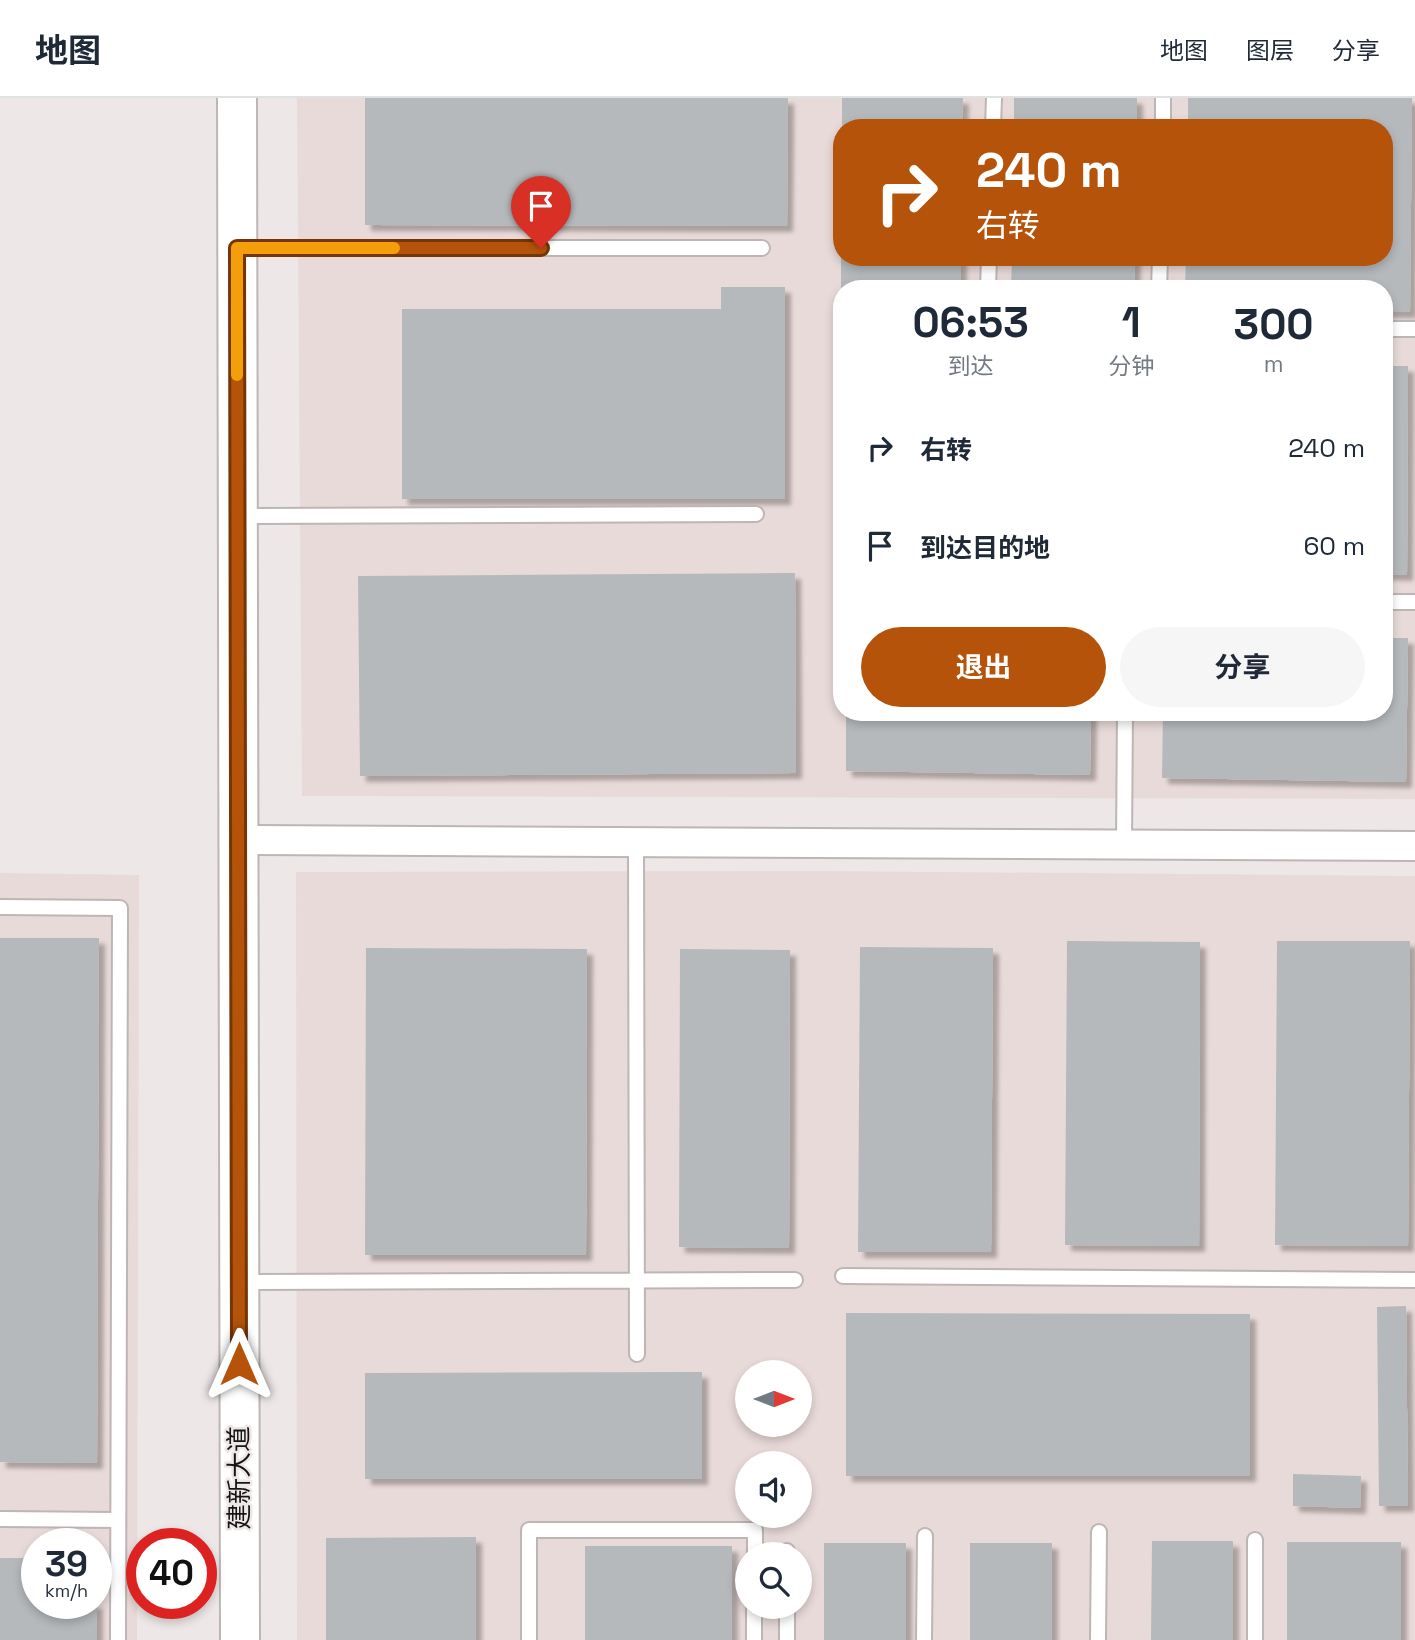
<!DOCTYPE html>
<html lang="zh">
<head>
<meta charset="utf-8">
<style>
  body { margin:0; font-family:"Space Grotesk","Noto Sans SC",sans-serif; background:#f6f6f7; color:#1f2937; height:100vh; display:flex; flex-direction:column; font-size:26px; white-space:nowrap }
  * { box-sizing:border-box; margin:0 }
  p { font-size:23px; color:#747a83 }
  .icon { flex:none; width:38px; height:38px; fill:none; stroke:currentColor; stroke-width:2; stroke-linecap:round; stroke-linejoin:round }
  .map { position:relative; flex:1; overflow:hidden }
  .sheet { position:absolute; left:833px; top:182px; width:560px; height:441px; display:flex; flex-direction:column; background:#fff; border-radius:28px; box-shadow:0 4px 10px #0003 }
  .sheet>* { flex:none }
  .guide { position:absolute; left:833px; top:21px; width:560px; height:147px; border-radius:28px; box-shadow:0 4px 10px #0003; background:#b45309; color:#fff; overflow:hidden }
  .needle { width:46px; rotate:90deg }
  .tools { position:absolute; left:735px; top:1262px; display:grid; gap:14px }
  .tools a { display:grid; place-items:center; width:77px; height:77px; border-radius:50%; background:#fff; box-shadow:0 4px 10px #0003; font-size:35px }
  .speed { position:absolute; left:21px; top:1430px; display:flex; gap:14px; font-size:35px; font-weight:700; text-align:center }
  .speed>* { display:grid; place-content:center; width:91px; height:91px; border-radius:50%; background:#fff; box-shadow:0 4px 10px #0003; line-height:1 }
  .speed small { font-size:18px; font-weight:400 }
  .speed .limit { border:10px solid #d22; background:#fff; color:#111 }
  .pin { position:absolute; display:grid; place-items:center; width:60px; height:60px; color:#fff; margin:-72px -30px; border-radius:50% 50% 50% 0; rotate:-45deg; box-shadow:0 0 7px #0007 }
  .pin .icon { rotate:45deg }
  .me { position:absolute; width:77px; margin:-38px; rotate:0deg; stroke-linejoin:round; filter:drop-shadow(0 0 5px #0008) }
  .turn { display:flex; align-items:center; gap:24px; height:147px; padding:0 28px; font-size:32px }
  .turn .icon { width:91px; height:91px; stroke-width:2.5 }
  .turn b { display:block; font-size:49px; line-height:60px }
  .eta { display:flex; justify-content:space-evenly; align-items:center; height:119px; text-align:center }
  .eta b { font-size:42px; font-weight:700; line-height:49px }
  .cta { display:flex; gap:14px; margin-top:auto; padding:14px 28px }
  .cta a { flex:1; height:80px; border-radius:42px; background:#b45309; color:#fff; font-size:28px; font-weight:700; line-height:80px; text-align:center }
  .cta a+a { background:#f6f6f7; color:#1f2937 }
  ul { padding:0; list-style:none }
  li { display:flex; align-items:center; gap:21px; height:98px; padding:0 28px }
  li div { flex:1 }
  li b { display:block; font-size:26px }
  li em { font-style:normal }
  header { display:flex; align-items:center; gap:42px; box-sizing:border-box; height:98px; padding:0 35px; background:#fff; border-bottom:2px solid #e0e1e3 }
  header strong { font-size:33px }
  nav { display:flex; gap:38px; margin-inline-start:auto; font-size:24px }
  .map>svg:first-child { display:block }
</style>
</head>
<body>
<header>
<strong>地图</strong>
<nav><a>地图</a><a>图层</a><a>分享</a></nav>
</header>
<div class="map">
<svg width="1415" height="1542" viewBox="0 0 1415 1542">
  <defs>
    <filter id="shadow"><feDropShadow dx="6" dy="6" stdDeviation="2" flood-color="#0004"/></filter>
  </defs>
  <rect width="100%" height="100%" fill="#ede8e7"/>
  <path fill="#e8dad8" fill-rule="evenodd" d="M297,0H1415V701L302,698ZM842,30H1384V159H842ZM842,191H1384V614H842Z
    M826,773L1415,778V1542H297L296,774ZM747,1274H800V1326H747ZM747,1365H800V1418H747ZM747,1456H800V1508H747Z
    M0,775L139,777L137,1542H0ZM37,1446H96V1505H37Z"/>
  <path fill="#b5b9bc" filter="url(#shadow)" d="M365,0H788L787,128L365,127Z
    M842,0H963L962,30H842Z
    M1014,0H1137V30H1014Z
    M1188,0H1412L1410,214H1384V191H1185L1186,159H1384V30H1188Z
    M841,159H961V191H841Z
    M1012,159H1135L1134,191H1011Z
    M721,189H785V401H402V211H721Z
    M1384,268H1408L1407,477L1384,476Z
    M795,475L796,675L360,678L358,478Z
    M1384,540H1408L1406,684L1162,680L1163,614H1384Z
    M846,614H1091L1090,677L846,673Z
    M0,840H99L97,1365L0,1364Z
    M1067,843L1200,844L1199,1148L1065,1147Z
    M1277,843H1410L1408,1148L1275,1147Z
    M860,849L993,850L991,1154H858Z
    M366,850L587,851L586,1157H365Z
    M680,851L790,852L789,1150L679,1149Z
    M1406,1208L1408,1408H1379L1377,1209Z
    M846,1215L1250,1216V1378H846Z
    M702,1274V1381H365V1275Z
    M1293,1376L1361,1378L1360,1410L1293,1408Z
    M476,1439V1542H326V1440Z
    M1152,1443H1233V1542H1151Z
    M1287,1444H1401V1542H1287Z
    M824,1445H906V1542H824Z
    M970,1445H1052V1542H970Z
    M585,1448H732V1542H585Z
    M0,1460H37V1505H97V1542H0Z"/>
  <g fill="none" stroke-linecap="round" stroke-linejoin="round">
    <defs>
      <path id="lane" d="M993,30L994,0
        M1163,30V0
        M238,150H762
        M988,191L989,159
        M1159,191L1160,159
        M1384,231H1415
        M239,418L756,416
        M1384,504H1415
        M636,744L637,1256
        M1124,746L1125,614
        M0,809L120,810L118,1542
        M843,1178L1415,1182
        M239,1184L795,1182
        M0,1421L118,1422
        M1255,1442V1542
        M787,1453V1456
        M787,1508V1542
        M529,1542V1432H755V1456
        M754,1542V1508
        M924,1542L925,1438
        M1098,1542L1099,1434"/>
      <path id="street" d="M238,742L1415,748"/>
      <path id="secondary" d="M237,0L240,1542"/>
    </defs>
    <use href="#lane" stroke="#bcb6b5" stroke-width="18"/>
    <use href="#street" stroke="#bcb6b5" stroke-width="32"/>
    <use href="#secondary" stroke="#bcb6b5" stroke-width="42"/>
    <use href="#lane" stroke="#fff" stroke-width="14"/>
    <use href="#street" stroke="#fff" stroke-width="28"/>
    <use href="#secondary" stroke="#fff" stroke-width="38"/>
  </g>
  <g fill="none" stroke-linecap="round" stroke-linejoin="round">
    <defs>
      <path id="route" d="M239,1266L237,150H541"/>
    </defs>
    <use href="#route" stroke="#753606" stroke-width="18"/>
    <use href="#route" stroke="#b45309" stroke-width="12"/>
    <path stroke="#f59e0b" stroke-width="12" d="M237,277V150H394"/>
  </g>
  <g text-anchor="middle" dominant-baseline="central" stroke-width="5" stroke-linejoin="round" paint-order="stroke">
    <g font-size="26" fill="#161413" stroke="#ede8e7">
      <text transform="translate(239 1380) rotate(-90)">建新大道</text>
    </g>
  </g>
</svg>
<div class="tools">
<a><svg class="needle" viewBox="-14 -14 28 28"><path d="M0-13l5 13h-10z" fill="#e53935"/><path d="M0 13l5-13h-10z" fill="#747a83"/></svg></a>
<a><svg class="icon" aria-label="sound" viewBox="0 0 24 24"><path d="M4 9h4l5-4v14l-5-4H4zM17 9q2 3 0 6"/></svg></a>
<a><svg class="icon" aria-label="search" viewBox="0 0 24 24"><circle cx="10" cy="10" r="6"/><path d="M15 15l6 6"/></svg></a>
</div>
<div class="speed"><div>39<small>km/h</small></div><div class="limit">40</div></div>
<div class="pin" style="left:541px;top:150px;background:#d93025"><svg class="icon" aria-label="arrive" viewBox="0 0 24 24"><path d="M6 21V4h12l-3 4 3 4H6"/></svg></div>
<svg class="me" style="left:239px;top:1266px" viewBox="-20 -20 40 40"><path d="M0-17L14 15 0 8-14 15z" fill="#b45309" stroke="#fff" stroke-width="4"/></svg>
<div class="guide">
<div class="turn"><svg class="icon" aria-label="right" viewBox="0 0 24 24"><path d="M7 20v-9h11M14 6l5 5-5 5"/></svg><div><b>240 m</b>右转</div></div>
</div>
<section class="sheet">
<div class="eta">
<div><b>06:53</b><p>到达</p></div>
<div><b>1</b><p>分钟</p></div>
<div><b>300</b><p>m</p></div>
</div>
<ul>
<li><svg class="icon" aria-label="right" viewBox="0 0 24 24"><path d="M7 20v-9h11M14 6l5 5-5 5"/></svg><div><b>右转</b></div><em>240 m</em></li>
<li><svg class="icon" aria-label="arrive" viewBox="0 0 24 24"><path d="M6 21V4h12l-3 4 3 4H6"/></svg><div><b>到达目的地</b></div><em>60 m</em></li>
</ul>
<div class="cta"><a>退出</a><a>分享</a></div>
</section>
</div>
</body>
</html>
